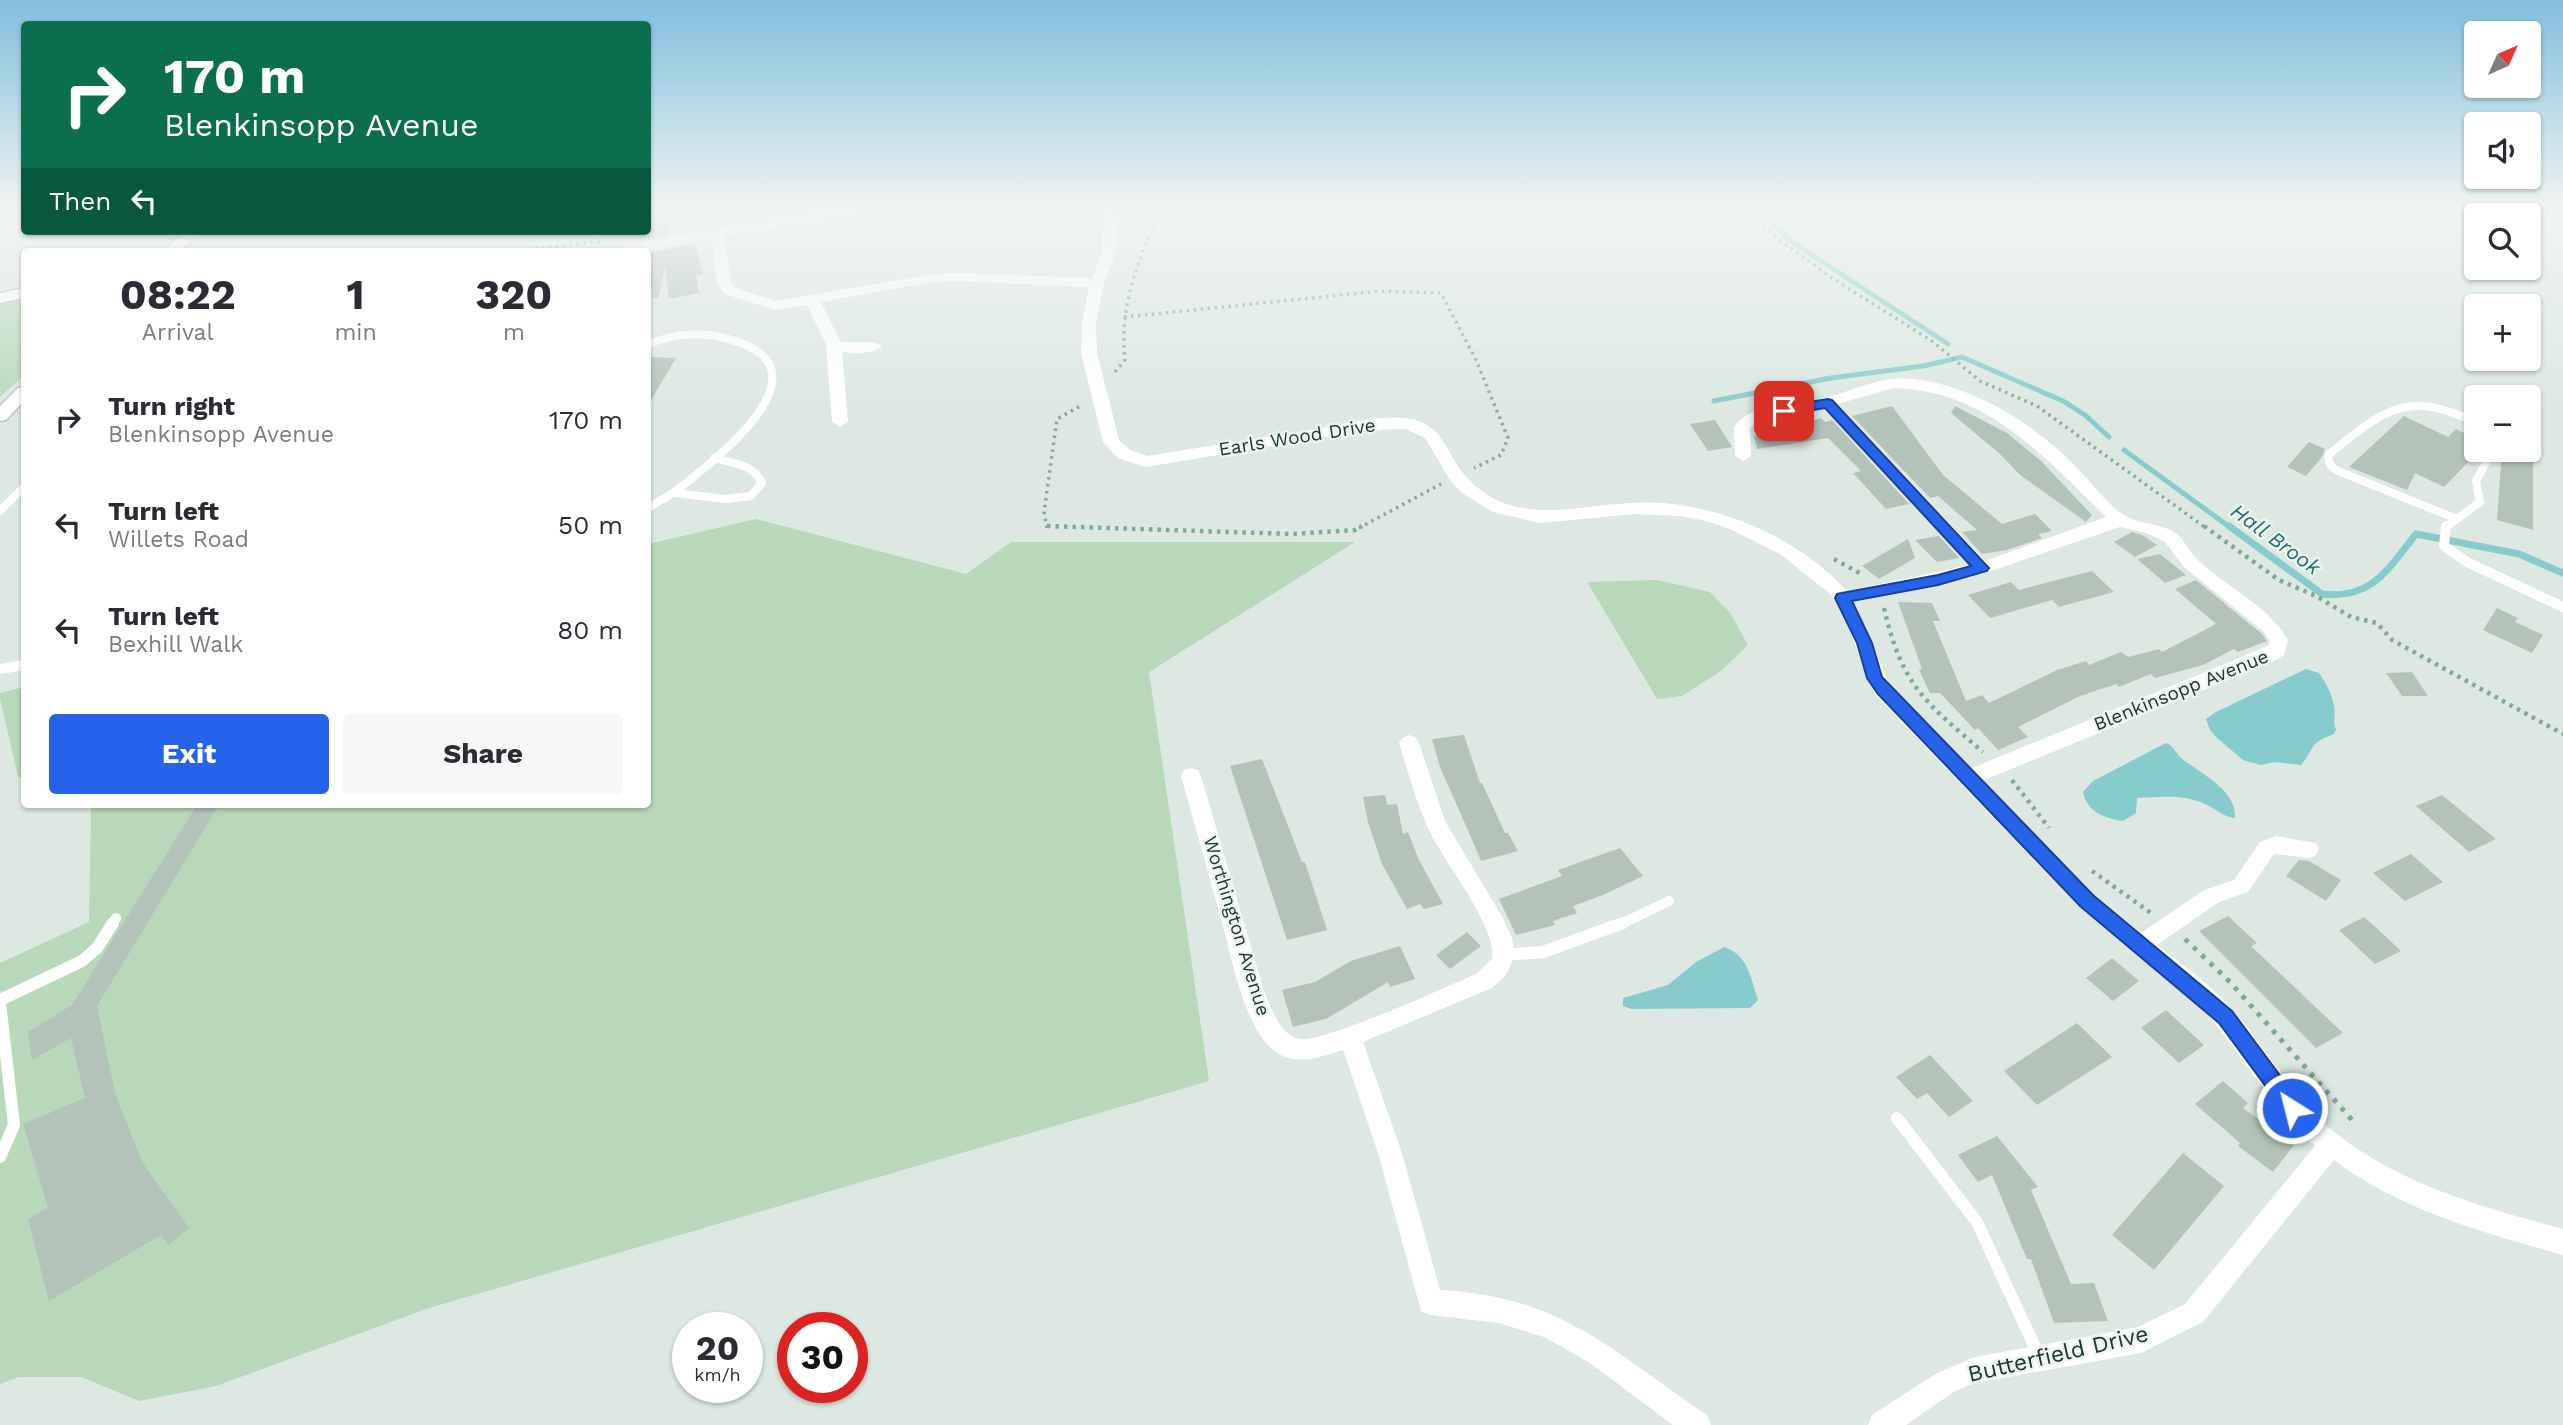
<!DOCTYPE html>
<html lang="en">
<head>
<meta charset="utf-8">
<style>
  body { margin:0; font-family:"Work Sans",sans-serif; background:#f7f7f7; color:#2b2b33; height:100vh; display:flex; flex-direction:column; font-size:26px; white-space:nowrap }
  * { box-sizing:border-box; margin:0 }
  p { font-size:23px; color:#7c7c81 }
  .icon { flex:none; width:38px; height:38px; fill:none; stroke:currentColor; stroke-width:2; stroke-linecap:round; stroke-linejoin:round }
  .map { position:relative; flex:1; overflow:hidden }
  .drawer { position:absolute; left:21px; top:248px; width:630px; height:560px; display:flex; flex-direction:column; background:#fff; border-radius:7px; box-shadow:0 2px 5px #0004 }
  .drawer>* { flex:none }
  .top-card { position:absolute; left:21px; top:21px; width:630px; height:214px; border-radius:7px; box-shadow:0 2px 5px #0004; background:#0b6e4f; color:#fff; overflow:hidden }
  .needle { width:46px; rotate:45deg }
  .fabs { position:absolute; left:2464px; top:21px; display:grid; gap:14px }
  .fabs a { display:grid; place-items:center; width:77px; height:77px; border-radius:7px; background:#fff; box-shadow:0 2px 5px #0004; font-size:35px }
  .speed { position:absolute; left:672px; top:1312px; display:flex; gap:14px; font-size:35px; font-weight:700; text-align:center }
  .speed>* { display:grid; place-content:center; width:91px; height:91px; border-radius:50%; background:#fff; box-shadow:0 2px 5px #0004; line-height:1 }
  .speed small { font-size:18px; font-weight:400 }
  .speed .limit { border:10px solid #d22; background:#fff; color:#111 }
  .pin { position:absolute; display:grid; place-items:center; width:60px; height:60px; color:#fff; margin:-30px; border-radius:14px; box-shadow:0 4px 10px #0006 }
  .me { position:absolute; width:77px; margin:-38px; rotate:324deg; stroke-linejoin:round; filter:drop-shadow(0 0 5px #0008) }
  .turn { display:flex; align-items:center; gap:24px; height:147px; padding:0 28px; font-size:32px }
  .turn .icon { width:91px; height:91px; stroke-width:2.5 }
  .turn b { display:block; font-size:49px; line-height:60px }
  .then { display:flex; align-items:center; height:66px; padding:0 28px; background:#0003; gap:14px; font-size:26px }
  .eta { display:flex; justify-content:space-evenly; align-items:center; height:119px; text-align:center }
  .eta b { font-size:42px; font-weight:700; line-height:49px }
  .action { display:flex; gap:14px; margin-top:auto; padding:14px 28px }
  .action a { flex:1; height:80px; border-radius:7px; background:#2563eb; color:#fff; font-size:28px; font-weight:700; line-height:80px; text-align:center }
  .action a+a { background:#f7f7f7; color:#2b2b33 }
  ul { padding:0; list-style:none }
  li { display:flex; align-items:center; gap:21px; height:105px; padding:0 28px }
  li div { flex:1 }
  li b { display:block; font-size:26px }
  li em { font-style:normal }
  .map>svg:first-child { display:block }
</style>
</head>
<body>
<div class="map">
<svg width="2563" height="1425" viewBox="0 0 2563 1425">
  <rect width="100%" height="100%" fill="#dde8e2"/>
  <path fill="#b7d9ba" d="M24,299V375L0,397V303Z
    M756,519L966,574L1011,542H1355L1149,672L1209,1081L429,1308L216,1386L139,1401L81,1377H19L0,1384V963L89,922L91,805H648V544Z
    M1657,580L1710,592L1731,614L1748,645L1721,671L1682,696L1657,699L1587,582Z
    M24,687V778L18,777L0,698V693Z"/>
  <path fill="#87cccc" d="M2306,669L2319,673C2326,683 2332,694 2334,706C2336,715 2332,721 2336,729L2334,734C2308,744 2317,745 2301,765L2274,762L2261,765L2243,760L2217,738L2210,730L2206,719L2216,712Z
    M2166,743C2174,746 2175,752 2181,758C2200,773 2237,790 2235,818C2222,817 2217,809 2205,804C2185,794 2159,797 2137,798L2136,813L2123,821C2104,818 2087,812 2083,792L2093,781Z
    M1724,947C1748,954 1751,979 1758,1000L1750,1008L1631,1009L1623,1006V998L1668,985L1696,962Z"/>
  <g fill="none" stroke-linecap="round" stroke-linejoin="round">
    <path stroke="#87cccc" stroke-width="5" d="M1762,212L1792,242L1948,344
      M1714,401L1831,378L1923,366L1962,357L2063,401L2085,415L2109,437
      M2124,450L2231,528"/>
    <path stroke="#87cccc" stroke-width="7" d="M2229,526L2322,594C2372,600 2388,569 2416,534L2519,554L2563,573"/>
  </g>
  <path fill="#b3c3ba" d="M672,212L668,234L647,239L652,214Z
    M695,244L703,274L696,275L699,293L669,299L665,267L658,298H652L648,253Z
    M648,357L676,358L648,405Z
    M1892,406L1943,475L2002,524L2035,514L2052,531L2038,534L2042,538L2007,550L1982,554L1962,532L1977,530L1938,496L1930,498L1852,416Z
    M1955,406L2007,433L2041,461L2092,515L2086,522L2020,475L2000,454L1951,413Z
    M2404,416L2448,437L2456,429L2476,439V454L2444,487L2415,473L2407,490L2349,467Z
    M1821,418L1825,422L1832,420L1909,504L1886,509L1853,473L1861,471L1828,438L1757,449L1754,436L1762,434L1759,429L1790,427Z
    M1715,420L1732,447L1708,451L1690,424Z
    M2309,442L2325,449L2322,457L2306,476L2287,467Z
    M2502,450H2533V530L2497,520Z
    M2132,532L2142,535L2157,545L2135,557L2114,542Z
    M1939,536L1959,558L1937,562L1915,540Z
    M1908,539L1915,558L1879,579L1862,566Z
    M2160,554L2186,575L2165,583L2137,559Z
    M2092,571L2114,592L2059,607L2052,600L1990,618L1968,595L2011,582L2019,590Z
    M2196,580L2262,634L2267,641L2238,652L2234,649L2203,665L2155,678L2151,674L2119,687L2116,684L2080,696L2018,727L2028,737L1998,750L1978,728L1975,730L1940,693H1930L1919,670L1922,669L1898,602L1932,603L1940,621H1933L1966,701L1982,695L1989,703L2057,670L2086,661L2089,665L2121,652L2128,657L2159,649L2162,652L2216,624L2175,589Z
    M2497,608L2518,618L2515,622L2543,635L2532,653L2483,630Z
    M2412,672L2428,696H2402L2386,673Z
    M1464,735L1480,783H1482L1505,833H1508L1518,851L1481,861L1473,842L1440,767L1432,739Z
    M1262,759L1302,862H1305L1327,930L1287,940L1230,766Z
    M1385,795L1387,805L1397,804L1403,834L1408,832L1419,860L1443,904L1424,909L1420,904L1407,909L1382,864L1368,822L1363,797Z
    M2442,795L2496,839L2469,852L2416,806Z
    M197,805H219L97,1006L115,1093L142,1162L189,1228L168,1245L161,1235L49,1301L28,1219L48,1208L23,1124L85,1098L71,1038L32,1060L28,1032L72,1005Z
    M1620,848L1643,876L1603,895L1573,906L1577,913L1553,921L1555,925L1516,935L1499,899L1562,876L1558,870Z
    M2411,854L2443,882L2405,901L2373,873Z
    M2299,860L2309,861L2341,880L2326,901L2286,876Z
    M2228,916L2257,943L2251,946L2343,1033L2316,1048L2199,931Z
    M2364,917L2383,934L2401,951L2375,964L2339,930Z
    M1467,932L1481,946L1450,969L1436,955Z
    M1400,946L1415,979L1390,987L1388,982L1326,1019L1293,1027L1282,990L1315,982L1351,961Z
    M2112,958L2139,981L2113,1001L2086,978Z
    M2166,1010L2204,1045L2179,1063L2141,1028Z
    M2077,1023L2112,1057L2037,1105L2004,1071Z
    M1930,1055L1973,1101L1949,1117L1927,1093L1917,1099L1896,1077Z
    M2223,1081L2248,1103L2243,1108L2294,1145L2273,1172L2238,1146L2240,1143L2195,1104Z
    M1997,1136L2038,1187L2031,1190L2071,1284L2094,1283L2108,1321L2054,1323L2031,1259H2027L1992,1175L1978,1182L1958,1155Z
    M2183,1153L2224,1186L2154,1270L2112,1235Z"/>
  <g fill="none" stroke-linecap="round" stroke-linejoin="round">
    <defs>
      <path id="secondary" d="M185,231H202L179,252H162Z
        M24,288V298L0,303V293Z
        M24,387V401L6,420L0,421V406L18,388Z"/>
    </defs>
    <use href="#secondary" stroke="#b1c8bc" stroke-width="3"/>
    <path stroke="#7fab96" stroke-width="3.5" stroke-dasharray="2.5 4.5" stroke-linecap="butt" d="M1748,212L1777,238L1832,278L1932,341L1980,381L2037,406L2206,528
      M507,252L604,241
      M1124,317L1380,291L1441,293L1476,360L1508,438L1501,455L1474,468
      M1115,372L1125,360C1119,306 1138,260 1160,212
      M1047,528L1044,512L1057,419L1082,405
      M1359,528L1441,484"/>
    <path stroke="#7fab96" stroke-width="4.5" stroke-dasharray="3.5 5" stroke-linecap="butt" d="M1047,526L1292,534L1355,530L1362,526
      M2204,526L2279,580L2316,596L2351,617L2377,623L2392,640L2563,734
      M1834,559L1863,575
      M1884,608C1902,686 1925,702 1983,752
      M2012,780L2049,828
      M2092,871L2151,913"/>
    <path stroke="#7fab96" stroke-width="5" stroke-dasharray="4.5 7" stroke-linecap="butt" d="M2185,939L2230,982L2353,1121"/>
    <path stroke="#fff" stroke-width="8" d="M648,344C679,332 706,331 738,342C831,373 710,465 673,493
      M648,508L673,493L726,499L751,496L762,483C754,464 732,463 714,458
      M0,511L24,487
      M2457,519L2338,471C2331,467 2327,463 2329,454C2357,433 2386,403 2424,406C2442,407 2459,416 2476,421
      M2445,528L2480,502L2476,481L2493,450"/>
    <path stroke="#fff" stroke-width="10" d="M2446,526L2444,546L2467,562L2563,607
      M0,669L24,665
      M112,925L116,918
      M1619,925L1669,901"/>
    <path stroke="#fff" stroke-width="12" d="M1504,955L1543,952L1623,923
      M0,1000L82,961L97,948L113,923
      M0,1003L14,1125L0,1157
      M1897,1118L1977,1222L2039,1356"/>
    <path fill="#fff" fill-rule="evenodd" d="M822,212H857L850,216L724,236L731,282L735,288L777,301L926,275L954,273L1092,278L1102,252V212H1116V252L1104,283L1096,323L1097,353L1119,440L1130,450L1147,456C1203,447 1259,438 1315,429C1345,424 1379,414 1410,419C1443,425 1445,450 1463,473C1473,486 1491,499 1506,504C1547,517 1590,505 1632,503C1707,498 1797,535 1847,591L1969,565L1824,408C1801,413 1769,411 1750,428L1751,456L1743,461L1735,456L1734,427C1750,404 1786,405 1812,401C1847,395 1878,374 1915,379C1975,387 2033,423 2075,466C2091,481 2105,503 2124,515C2137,524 2159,523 2174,532C2184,538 2189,552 2198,560C2226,587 2268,605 2288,640L2284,655L2276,660L1982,781L2093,893L2141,933L2204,890L2234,880L2260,842L2276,836L2316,843L2319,849L2316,855L2309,858L2274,854L2248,892L2219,902L2157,945C2186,967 2215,988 2238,1016C2268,1051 2290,1092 2325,1124C2390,1182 2481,1207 2563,1229V1255C2486,1233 2399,1210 2334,1160L2203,1322L2141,1353L1975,1383L1955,1391L1906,1425H1868L1872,1415L1937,1373L1975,1357L2138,1327L2185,1304L2315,1146L2284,1115L2209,1016L2077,905L1876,695L1866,678L1855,643L1836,601L1829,593L1780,554L1730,529L1706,521L1680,516L1635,514L1540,523L1493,512L1462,493L1450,480L1425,438L1406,429L1367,430L1146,467L1118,458L1103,442L1081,353L1082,323L1089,287L954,281L926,283L821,302L840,341C853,345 872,338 882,346C873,354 853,355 842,351L848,422L840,427L832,422L826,344L807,305L776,310L724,294L717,282L711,238L638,252H612L614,249L669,237ZM1893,388C1987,390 2044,457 2106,517L1985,561L1838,404ZM2120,527L2143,532L2164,541L2184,567L2264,632L2270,641L2268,646L1970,769L1890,685L1854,602L1938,586L1982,574Z
      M1409,735L1416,738L1419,743L1445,821L1503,918L1512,938L1515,955L1506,975L1492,988L1363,1042L1402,1153L1440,1290C1564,1297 1611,1351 1707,1415L1711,1425H1673L1590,1363L1544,1337L1499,1323L1430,1315L1421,1311L1378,1153L1343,1050C1319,1057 1294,1068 1272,1049C1242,1022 1231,953 1220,915C1207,869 1194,822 1181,776L1184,770L1191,768L1198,770L1201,776L1263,988C1270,1005 1279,1035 1299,1039C1321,1044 1448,986 1476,974L1492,959C1498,928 1443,861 1429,830C1416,802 1408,772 1399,743L1402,738Z"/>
    <use href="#secondary" fill="#fff" fill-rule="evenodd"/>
  </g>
  <linearGradient id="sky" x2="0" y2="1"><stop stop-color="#81bedd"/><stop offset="0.51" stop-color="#f0f5f2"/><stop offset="1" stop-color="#f0f5f2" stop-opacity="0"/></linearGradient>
  <rect width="2563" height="412" fill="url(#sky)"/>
  <path fill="#2563eb" stroke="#184099" stroke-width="2" d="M1828,399L1832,400L1989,568L1987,571L1938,585L1852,601L1872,643L1882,677L2093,895L2232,1011L2299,1101L2302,1108L2299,1114L2292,1117L2286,1114L2219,1023L2080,906L1878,694L1867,678L1857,643L1835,598L1837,594L1938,575L1971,566L1825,408L1784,415L1778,411L1784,406Z"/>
  <g text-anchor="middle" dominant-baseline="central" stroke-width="5" stroke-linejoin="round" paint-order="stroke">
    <g font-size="19" fill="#20372d" stroke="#edf5f0">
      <text transform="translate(1297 437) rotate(-9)">Earls Wood Drive</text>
      <text transform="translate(2181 690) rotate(-22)">Blenkinsopp Avenue</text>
      <text transform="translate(1237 926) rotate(73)">Worthington Avenue</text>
    </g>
    <g font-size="21" font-style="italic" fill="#1e6f6f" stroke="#edf5f0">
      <text transform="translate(2276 539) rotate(36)">Hall Brook</text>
    </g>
    <g font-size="23" fill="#20372d" stroke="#edf5f0">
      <text transform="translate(2058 1354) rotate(-13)">Butterfield Drive</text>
    </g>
  </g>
</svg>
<div class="fabs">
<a><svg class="needle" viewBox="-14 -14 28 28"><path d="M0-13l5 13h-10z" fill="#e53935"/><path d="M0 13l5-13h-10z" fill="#7c7c81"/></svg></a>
<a><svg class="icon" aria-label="sound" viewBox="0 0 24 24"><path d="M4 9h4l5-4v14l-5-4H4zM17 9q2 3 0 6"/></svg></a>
<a><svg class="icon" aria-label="search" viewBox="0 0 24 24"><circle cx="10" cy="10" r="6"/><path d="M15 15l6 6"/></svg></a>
<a>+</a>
<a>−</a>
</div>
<div class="speed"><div>20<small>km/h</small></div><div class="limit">30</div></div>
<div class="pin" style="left:1784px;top:411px;background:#d93025"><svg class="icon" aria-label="arrive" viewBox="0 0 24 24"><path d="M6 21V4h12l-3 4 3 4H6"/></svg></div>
<svg class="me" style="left:2292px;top:1108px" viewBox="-20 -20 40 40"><circle r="17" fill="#2563eb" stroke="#fff" stroke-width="3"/><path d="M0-11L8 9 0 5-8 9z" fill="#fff"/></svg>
<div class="top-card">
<div class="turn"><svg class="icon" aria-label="right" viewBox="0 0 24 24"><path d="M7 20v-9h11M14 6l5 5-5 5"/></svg><div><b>170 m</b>Blenkinsopp Avenue</div></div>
<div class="then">Then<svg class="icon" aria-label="left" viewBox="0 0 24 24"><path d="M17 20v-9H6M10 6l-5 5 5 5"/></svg></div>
</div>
<section class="drawer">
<div class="eta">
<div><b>08:22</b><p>Arrival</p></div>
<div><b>1</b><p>min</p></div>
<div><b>320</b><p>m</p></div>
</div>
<ul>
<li><svg class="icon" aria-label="right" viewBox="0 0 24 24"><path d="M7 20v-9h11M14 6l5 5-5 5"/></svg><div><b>Turn right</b><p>Blenkinsopp Avenue</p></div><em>170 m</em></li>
<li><svg class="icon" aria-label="left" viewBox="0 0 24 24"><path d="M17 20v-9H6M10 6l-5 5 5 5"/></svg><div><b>Turn left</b><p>Willets Road</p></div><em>50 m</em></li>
<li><svg class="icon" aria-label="left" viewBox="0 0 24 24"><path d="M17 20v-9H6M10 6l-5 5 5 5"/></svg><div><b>Turn left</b><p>Bexhill Walk</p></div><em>80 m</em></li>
</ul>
<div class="action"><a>Exit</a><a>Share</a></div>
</section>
</div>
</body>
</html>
